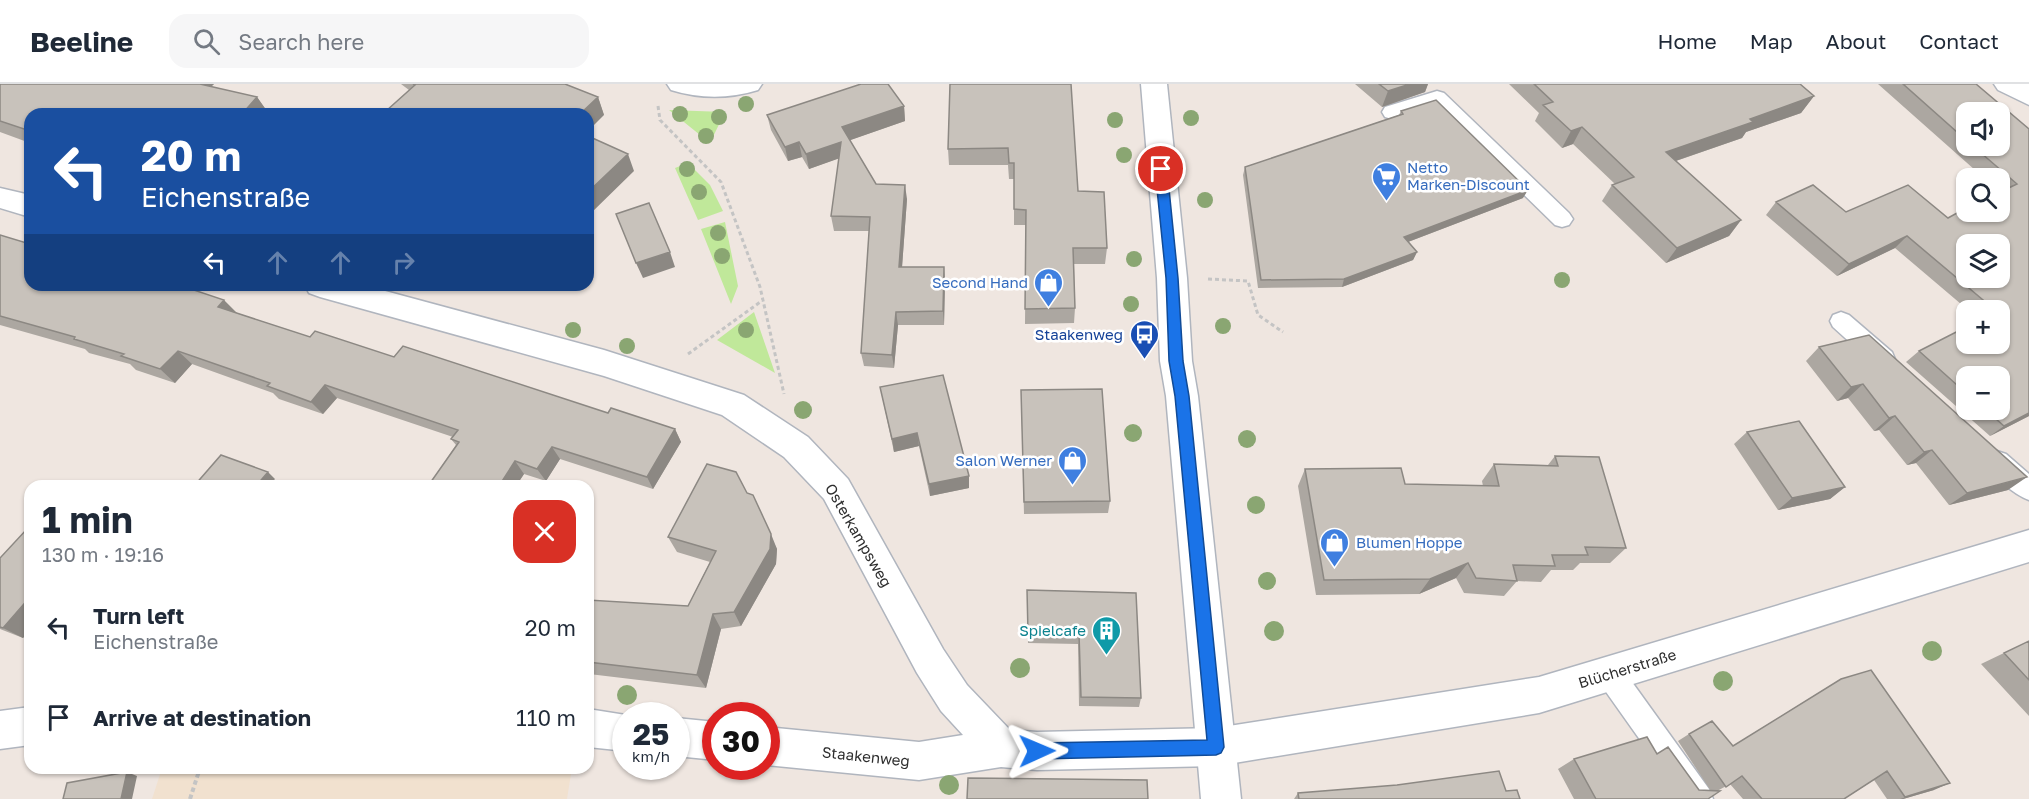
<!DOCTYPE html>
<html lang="en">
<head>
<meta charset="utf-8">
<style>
  body { margin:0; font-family:"Golos Text",sans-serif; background:#f6f6f7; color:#1f2937; height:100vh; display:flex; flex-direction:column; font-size:22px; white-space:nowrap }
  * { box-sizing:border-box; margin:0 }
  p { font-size:20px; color:#747a83 }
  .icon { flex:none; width:33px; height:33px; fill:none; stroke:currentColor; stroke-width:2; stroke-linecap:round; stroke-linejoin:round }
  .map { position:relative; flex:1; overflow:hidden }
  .sheet { position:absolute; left:24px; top:396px; width:570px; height:294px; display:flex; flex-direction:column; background:#fff; border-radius:18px; box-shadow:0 2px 4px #0004 }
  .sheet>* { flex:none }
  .top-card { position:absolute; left:24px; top:24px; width:570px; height:183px; border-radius:18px; box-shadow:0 2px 4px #0004; background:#1a4fa0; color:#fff; overflow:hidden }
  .tools { position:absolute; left:1956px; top:18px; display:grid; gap:12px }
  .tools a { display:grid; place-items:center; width:54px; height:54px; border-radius:12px; background:#fff; box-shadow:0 2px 4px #0004; font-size:30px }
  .speed { position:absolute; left:612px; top:618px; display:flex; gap:12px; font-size:30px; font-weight:700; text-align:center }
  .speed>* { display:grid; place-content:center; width:78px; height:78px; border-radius:50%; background:#fff; box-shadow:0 2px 4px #0004; line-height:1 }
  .speed small { font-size:15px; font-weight:400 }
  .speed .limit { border:9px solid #d22; background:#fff; color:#111 }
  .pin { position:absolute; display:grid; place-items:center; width:51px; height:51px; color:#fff; margin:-26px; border:3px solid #fff; border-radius:50%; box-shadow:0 2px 6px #0007 }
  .me { position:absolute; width:66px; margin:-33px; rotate:89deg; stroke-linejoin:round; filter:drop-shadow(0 0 4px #0008) }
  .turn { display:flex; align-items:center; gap:21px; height:126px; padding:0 18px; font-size:27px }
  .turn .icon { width:78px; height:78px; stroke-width:2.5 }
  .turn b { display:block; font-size:42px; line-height:51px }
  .lanes { display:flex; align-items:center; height:57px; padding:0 18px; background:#0003; justify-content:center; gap:30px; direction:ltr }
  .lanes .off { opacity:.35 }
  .round { display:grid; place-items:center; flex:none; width:63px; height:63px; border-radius:18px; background:#f6f6f7 }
  .headline { display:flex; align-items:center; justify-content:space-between; height:102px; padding:0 18px }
  h1 { font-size:36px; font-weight:700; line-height:45px }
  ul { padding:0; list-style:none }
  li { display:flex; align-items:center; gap:18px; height:90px; padding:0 18px }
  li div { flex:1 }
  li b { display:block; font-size:22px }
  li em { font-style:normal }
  header { display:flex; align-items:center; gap:36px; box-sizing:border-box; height:84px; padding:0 30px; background:#fff; border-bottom:2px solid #e0e1e3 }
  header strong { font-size:28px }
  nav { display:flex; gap:33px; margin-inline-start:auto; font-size:21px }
  .search { width:420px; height:54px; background:#f6f6f7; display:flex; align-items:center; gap:15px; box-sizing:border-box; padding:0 21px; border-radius:18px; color:#747a83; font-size:22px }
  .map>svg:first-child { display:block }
</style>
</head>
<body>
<header>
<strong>Beeline</strong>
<div class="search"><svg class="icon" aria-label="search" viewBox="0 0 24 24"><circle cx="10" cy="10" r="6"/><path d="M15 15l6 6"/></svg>Search here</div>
<nav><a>Home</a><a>Map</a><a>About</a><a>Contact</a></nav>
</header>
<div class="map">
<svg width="2029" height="715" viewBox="0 0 2029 715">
  <rect width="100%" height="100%" fill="#efe6e0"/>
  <path fill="#f1e1cf" d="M162,684H572L567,715H152Z"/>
  <path fill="#c0e89a" d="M669,26L725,28L710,59Z
    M688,79L710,101L723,127L698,136L675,84Z
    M725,138L738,202L731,220L701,145Z
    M754,228L775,289L717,256Z"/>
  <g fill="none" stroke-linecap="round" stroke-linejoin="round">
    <defs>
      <path id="service" d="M1437,7L1444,9L1569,129L1573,135L1569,141L1562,143L1555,141L1433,22L1392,35L1385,33L1382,28L1385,23Z
        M1841,228L1849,231L1892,268L1895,275L1892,282L1884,284L1876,282L1833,243L1830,237L1833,231Z
        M1997,367L2006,370L2029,390V416C2013,410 1992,392 1985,377L1988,370Z
        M1609,576L1619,580L1709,705L1713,715H1682L1599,598L1595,589L1599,580Z"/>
      <path id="minor" d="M667,0H762L758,6C729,15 700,15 671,6Z
        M1994,0H2029V21L1998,6Z
        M0,104L30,111V133L0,124Z
        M305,201H363L604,266L744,311L808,353L848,395L943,565L967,601L1010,646L1037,648L1216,644L1539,593L2029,446V478L1539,629L1216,682L1037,686L1001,683L919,696L766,681V643L919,658L963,651L941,627L917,589L824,415L784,373L722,331L604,292L320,213L309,209Z
        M30,623V661L0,665V627Z
        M588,625L632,632H626V667L588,663Z
        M676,634L716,638V676L676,672Z"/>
      <path id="tertiary" d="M1141,0H1167L1187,194L1192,277L1198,312L1241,715H1201L1166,312L1160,277L1157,194Z"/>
    </defs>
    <use href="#service" stroke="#b0b5be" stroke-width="3"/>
    <use href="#minor" stroke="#b0b5be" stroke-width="3"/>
    <use href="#tertiary" stroke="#b0b5be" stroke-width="3"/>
    <path stroke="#c4c4c4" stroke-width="3" stroke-dasharray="4 3" stroke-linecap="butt" d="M658,22L660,36L721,98L760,203L784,310
      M1208,195L1248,197L1258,231L1283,248
      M688,270L763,216"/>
    <path stroke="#c4c4c4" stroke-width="4" stroke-dasharray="4.5 3" stroke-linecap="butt" d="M190,715L200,684"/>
    <use href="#service" fill="#fff" fill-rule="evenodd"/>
    <use href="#minor" fill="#fff" fill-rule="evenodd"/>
    <use href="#tertiary" fill="#fff" fill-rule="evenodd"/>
  </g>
  <g fill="#8aa672">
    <circle cx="746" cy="20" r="8"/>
    <circle cx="680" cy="30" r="8"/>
    <circle cx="719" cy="33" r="8"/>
    <circle cx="1191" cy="34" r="8"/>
    <circle cx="1115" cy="36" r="8"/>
    <circle cx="706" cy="52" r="8"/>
    <circle cx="1124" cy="71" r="8"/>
    <circle cx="687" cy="85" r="8"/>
    <circle cx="699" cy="108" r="8"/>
    <circle cx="1205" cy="116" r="8"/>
    <circle cx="718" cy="149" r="8"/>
    <circle cx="722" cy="172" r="8"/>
    <circle cx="1134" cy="175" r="8"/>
    <circle cx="1562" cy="196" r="8"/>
    <circle cx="1131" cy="220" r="8"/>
    <circle cx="1223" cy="242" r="8"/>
    <circle cx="573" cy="246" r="8"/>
    <circle cx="746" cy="246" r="8"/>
    <circle cx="627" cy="262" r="8"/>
    <circle cx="803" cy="326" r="9"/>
    <circle cx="1133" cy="349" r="9"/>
    <circle cx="1247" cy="355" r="9"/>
    <circle cx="1256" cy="421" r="9"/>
    <circle cx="1267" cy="497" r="9"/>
    <circle cx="1274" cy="547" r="10"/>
    <circle cx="1932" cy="567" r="10"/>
    <circle cx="1020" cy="584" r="10"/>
    <circle cx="1723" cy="597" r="10"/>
    <circle cx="627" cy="611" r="10"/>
    <circle cx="949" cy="701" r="10"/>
  </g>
  <path fill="#aca7a1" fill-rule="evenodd" d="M0,0H214L211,3L257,13L269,30H30V59L0,48Z
    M401,0H565L598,13L604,31L588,30H388L386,27L409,6Z
    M950,0L1078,107L1107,164L1105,180H1074L1075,224L1074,239L1025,240L1026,141H1014V95H1009L1008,81H949L948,65Z
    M1355,0H1428L1425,8L1382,23Z
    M1509,0H1800L1814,12L1801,29L1746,48L1742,54L1676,77L1741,136L1729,152L1666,179L1602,117L1612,101L1615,100L1573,60L1562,64L1535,37L1539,29Z
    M1878,0H1976L2029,45V332L1990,352L1906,278L1919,267L2000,226H1968L1895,164L1837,192L1766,131L1776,118L1846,128L1948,134L2000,128V94H1984ZM1966,28L2000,62H1966ZM1966,292L2000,326H1966Z
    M904,22L905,37L850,56L876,100L907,115L902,183H944L945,197L944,241H898L894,284L864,282L861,269L869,147H834L831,132L839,74L809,85L802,73L788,77L771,46L767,31Z
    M1401,27L1523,114L1408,158L1417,168L1413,176L1342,203L1258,204L1243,91L1245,83L1399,31Z
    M0,151L310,253L394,273L608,329L675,345L681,358L653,405L560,375L546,397L524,390L516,402H428L456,361L451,355L453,353L337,314L323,330L279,315L273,309L192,280L175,299L136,286L130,280L89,269L85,265L0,241Z
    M1819,263L2008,406L1949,421L1916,379L1907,381L1879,346L1874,347L1848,314L1837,317L1806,277Z
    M880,303L969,392V404L930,412L919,362L894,368Z
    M1021,306L1110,417L1108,429L1024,430Z
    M1747,348L1845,403L1830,415L1778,426L1734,360Z
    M1555,372L1626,464L1610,479H1580L1573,486H1551L1541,498L1517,497L1504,512L1464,509L1456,494L1419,510L1316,511L1298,402L1305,385L1405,400L1483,402L1482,397L1494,380L1548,381Z
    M747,409L777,465L776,480L741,542L721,545L706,604L589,590L588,512L591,516V517L688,522L710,478L677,468L668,453Z
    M30,447V546L23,554L0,545V474Z
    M1027,506L1136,509L1141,614L1139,623L1079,622L1078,560L1028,559Z
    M2029,557V632L1981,580Z
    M1841,595L1934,706L1903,715H1887L1874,696L1844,715H1743L1730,700L1717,707L1708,715H1574L1558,685L1574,675L1657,670L1699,706L1711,707L1678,657L1689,650L1733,662Z
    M1506,707L1520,715H1294L1298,709Z"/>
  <path fill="#8c8883" d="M187,0H214L198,14Z
    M1410,0H1428L1425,8L1382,23L1388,7Z
    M1814,12L1801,29L1746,48L1742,54L1655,84L1666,68L1750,35Z
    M257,13L269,30H242Z
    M598,13L604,31L588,47V30H580Z
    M904,22L905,37L845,58L842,43Z
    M1582,43L1573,60L1562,64L1571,47Z
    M799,58L802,73L788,77L785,63Z
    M841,58L843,73L809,85L806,70Z
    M628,70L634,87L588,132V108Z
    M905,101L907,115L901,197L899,183Z
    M1528,106L1523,114L1400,161L1404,153Z
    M1741,136L1729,152L1666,179L1677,164Z
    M1907,152L1895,164L1837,192L1849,180Z
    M670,168L675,183L643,194L636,179Z
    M1417,168L1413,176L1342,203L1344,195Z
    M944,183L945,197L944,241L943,227Z
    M224,216L237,229L218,223Z
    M896,228L898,241L894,284L892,271Z
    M178,267L192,280L175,299L160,285Z
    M1863,300L1848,314L1837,317L1851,303Z
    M325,301L337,314L323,330L311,318Z
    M2029,329V332L1990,352L2004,342Z
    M1895,332L1879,346L1874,347L1889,334Z
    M675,345L681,358L653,405L647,393Z
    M917,349L919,362L894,368L892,355Z
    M552,363L560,375L546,397L537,385Z
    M1932,366L1916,379L1907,381L1924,368Z
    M515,377L524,390L516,402H499Z
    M268,388L275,395L269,402H256Z
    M969,392V404L930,412L929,400Z
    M2027,393L2008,406L1949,421L1967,409Z
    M1845,403L1830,415L1778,426L1792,414Z
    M771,450L777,465L776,480L741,542L734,528Z
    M1468,479L1456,494L1419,510L1430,495Z
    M30,513V546L23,554L3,544Z
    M713,530L721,545L706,604L697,591Z
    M127,688L137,692L132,715H121Z
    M1950,699L1934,706L1903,715H1900Z"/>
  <path fill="#c8c2bb" stroke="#8c8883" stroke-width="1.5" fill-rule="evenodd" d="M0,0H200L257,13L242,30H30V47L0,37Z
    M413,0H565L598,13L580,30H389L386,27L415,1Z
    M861,0H888L904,22L842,43L876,100L905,101L899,183H944L943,227L896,228L892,271L861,269L870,133L831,132L841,58L806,70L799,58L785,63L767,31Z
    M950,0H1071L1078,107L1104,108L1107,164H1073L1075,224L1025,225L1026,126L1014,125V79H1009L1008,64L948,65Z
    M1379,0H1410L1388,7Z
    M1534,0H1800L1814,12L1750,35L1753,38L1666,68L1741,136L1677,164L1612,101L1634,93L1582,43L1571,47L1543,21L1553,18Z
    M1903,0H1976L2029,45V329L2004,342L1986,326H2000V292H1966V309L1919,267L1966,243V260H2000V226H1995L1907,152L1849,180L1776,118L1813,101L1846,128L1908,101L1948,134L1966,124V128H2000V108L2017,100L1973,62H2000V28H1966V56ZM1966,160H2000V194H1966Z
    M1436,16L1528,106L1404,153L1417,168L1344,195L1261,196L1245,83L1403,30L1401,27Z
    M588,52L628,70L588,108Z
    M649,119L670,168L636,179L616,130Z
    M0,151L30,160V201H179L224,216L218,223L310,253L315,247L394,273L403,262L608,329L611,324L675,345L647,393L552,363L537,385L515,377L499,402H428L459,358L451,355L458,346L325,301L311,318L267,302L270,299L178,267L160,285L121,272L124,270L74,255L75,253L0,232Z
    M1869,251L2027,393L1967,409L1932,366L1924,368L1895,332L1889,334L1863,300L1851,303L1819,263Z
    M943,291L969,392L929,400L917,349L892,355L880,303Z
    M1102,305L1110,417L1024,418L1021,306Z
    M1799,337L1845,403L1792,414L1747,348Z
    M221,371L268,388L256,402H194Z
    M1555,372L1599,373L1626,464L1585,463L1588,471H1552L1555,482L1513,481L1517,497L1476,494L1468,479L1430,495L1324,496L1305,385L1401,384L1405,400L1499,402L1494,380L1558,382Z
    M707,380L736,388L747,409L753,411L771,450L770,465L734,528L713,530L697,591L588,578V516L688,522L716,467L668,453Z
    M26,446L30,447V513L3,544L0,543V474Z
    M1027,506L1136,509L1141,614L1081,613L1079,550L1028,549Z
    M2029,557V596L2004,569Z
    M1871,586L1950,699L1905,713L1887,687L1844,715H1762L1742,692L1726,703L1689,650L1712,637L1733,662L1841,595Z
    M1647,653L1657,670L1668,663L1699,706L1720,707L1708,715H1596L1574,675Z
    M1499,687L1506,707L1517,706L1520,715H1299L1298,709L1397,701Z
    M127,688L121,715H63L67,699Z
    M968,694L1147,696L1148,715H967Z"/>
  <path fill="#1a73e8" stroke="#114b97" stroke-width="1.5" d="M1161,81L1167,85L1178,194L1183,277L1189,312L1224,663L1221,669L1216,671L1037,675L1031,673L1029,667L1031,662L1037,659L1207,656L1175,312L1169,277L1166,194L1155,85Z"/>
  <defs>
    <symbol id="supermarket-pin" viewBox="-11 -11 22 30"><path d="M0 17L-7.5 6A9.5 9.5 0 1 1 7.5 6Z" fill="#3f7fe0" stroke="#fff"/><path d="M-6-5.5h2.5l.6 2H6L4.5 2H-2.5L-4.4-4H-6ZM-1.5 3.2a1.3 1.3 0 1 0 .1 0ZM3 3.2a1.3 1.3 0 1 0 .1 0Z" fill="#fff"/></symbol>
    <symbol id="shop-pin" viewBox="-11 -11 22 30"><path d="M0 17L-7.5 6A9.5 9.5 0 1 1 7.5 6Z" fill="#3f7fe0" stroke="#fff"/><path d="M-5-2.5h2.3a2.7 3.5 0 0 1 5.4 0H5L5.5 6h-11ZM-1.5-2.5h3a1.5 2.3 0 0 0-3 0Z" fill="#fff"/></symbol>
    <symbol id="bus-pin" viewBox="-11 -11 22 30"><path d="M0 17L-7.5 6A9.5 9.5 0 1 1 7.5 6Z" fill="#1a4fb4" stroke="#fff"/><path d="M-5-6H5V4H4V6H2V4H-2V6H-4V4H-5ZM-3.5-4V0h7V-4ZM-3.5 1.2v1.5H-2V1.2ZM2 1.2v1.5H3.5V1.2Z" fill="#fff"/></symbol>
    <symbol id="building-pin" viewBox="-11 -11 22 30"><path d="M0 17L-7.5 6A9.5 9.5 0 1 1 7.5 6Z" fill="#0f9aa8" stroke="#fff"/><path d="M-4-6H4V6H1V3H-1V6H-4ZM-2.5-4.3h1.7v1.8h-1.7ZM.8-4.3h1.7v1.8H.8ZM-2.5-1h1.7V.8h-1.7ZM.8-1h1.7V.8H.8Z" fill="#fff"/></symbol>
  </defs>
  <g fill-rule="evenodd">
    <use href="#supermarket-pin" x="1370" y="76" width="33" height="45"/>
    <use href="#shop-pin" x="1032" y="182" width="33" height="45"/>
    <use href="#bus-pin" x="1128" y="234" width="33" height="45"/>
    <use href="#shop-pin" x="1056" y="360" width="33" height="45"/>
    <use href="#shop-pin" x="1318" y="442" width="33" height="45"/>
    <use href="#building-pin" x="1090" y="530" width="33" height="45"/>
  </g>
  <g text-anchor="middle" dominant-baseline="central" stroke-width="5" stroke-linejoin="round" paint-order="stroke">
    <g font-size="15" fill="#366cbe" stroke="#fff" text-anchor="start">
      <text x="1407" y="83">Netto<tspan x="1407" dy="17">Marken-Discount</tspan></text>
      <text x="1028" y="198" text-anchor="end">Second Hand</text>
      <text x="1052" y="376" text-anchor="end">Salon Werner</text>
      <text x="1356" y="458">Blumen Hoppe</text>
    </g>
    <g font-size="15" fill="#164399" stroke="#fff" text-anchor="end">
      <text x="1123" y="250">Staakenweg</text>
    </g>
    <g font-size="15" fill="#2e2e2e" stroke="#fff">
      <text transform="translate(859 451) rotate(60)">Osterkampsweg</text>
      <text transform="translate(1627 584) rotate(-17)">Blücherstraße</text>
      <text transform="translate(866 672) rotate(6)">Staakenweg</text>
    </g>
    <g font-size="15" fill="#0d838f" stroke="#fff" text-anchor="end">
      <text x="1086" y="546">Spielcafe</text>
    </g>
  </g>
</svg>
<div class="tools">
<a><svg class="icon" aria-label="sound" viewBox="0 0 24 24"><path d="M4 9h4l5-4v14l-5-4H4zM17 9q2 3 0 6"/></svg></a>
<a><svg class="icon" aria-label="search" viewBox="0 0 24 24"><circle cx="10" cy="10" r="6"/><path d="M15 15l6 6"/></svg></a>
<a><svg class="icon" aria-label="layers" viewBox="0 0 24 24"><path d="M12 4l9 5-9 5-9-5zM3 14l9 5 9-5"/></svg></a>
<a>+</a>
<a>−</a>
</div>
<div class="speed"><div>25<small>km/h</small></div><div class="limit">30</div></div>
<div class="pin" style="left:1161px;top:85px;background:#d93025"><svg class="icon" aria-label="arrive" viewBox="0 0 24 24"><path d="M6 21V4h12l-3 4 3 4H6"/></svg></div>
<svg class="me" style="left:1037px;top:667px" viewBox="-20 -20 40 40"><path d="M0-17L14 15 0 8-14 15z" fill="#1a73e8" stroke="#fff" stroke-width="4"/></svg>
<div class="top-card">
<div class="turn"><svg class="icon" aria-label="left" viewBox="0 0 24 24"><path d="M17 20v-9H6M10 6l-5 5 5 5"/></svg><div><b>20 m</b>Eichenstraße</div></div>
<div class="lanes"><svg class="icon" aria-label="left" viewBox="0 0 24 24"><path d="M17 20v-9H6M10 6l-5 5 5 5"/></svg><svg class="icon off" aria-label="ahead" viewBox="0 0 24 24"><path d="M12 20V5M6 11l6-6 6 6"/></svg><svg class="icon off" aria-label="ahead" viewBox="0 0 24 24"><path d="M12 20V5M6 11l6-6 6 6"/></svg><svg class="icon off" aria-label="right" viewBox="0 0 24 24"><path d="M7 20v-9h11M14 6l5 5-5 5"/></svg></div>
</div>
<section class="sheet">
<div class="headline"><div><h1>1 min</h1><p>130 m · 19:16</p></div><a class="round" style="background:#d93025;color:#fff"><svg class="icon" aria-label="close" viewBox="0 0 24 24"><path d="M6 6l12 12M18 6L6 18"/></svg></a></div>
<ul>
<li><svg class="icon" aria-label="left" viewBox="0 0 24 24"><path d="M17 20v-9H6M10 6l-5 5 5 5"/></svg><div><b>Turn left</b><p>Eichenstraße</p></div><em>20 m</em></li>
<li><svg class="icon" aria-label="arrive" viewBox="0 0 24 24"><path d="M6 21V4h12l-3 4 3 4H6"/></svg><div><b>Arrive at destination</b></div><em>110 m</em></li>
</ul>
</section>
</div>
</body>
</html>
